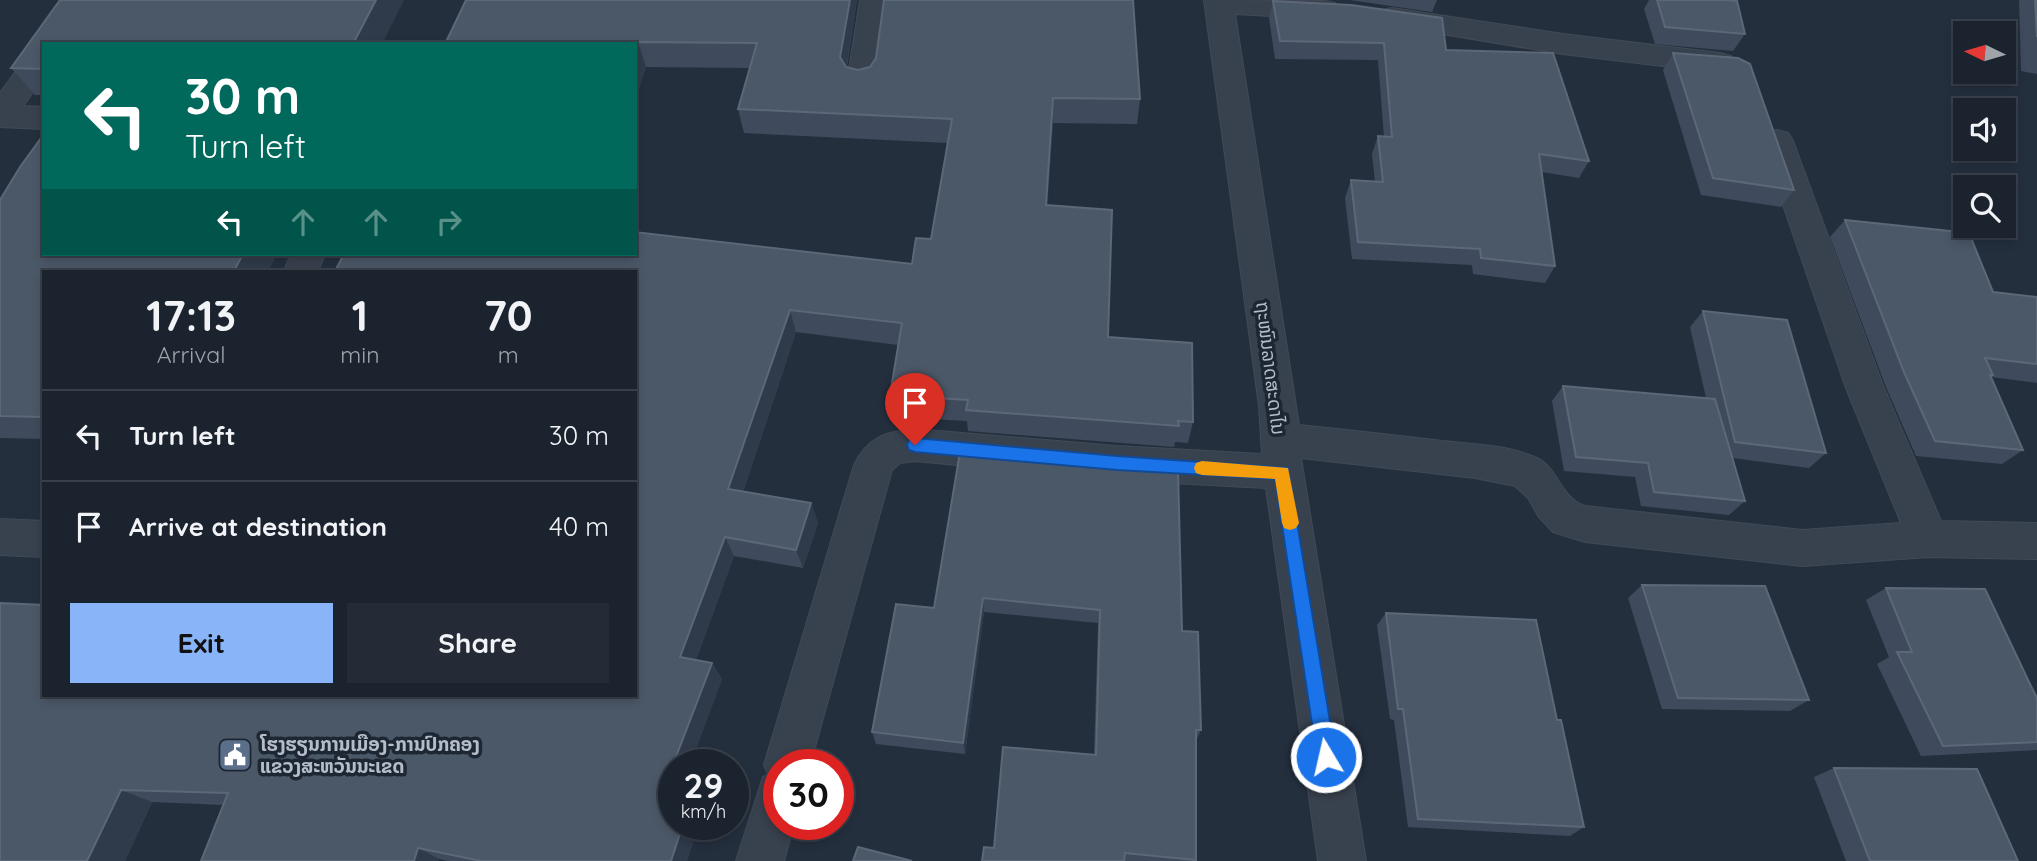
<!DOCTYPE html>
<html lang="en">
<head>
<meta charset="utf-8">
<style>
  body { margin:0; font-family:Quicksand,"Noto Sans Lao",sans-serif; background:#242b36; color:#f1f3f6; height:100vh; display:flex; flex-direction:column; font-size:26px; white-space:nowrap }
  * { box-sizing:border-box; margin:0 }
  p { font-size:23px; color:#a0a4aa }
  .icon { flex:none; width:38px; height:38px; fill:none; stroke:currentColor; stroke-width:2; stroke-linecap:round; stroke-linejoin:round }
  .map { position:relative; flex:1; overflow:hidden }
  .panel { position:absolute; left:42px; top:270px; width:595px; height:427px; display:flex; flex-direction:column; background:#1b232e; border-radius:0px; box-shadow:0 4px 10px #0003,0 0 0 2px #39404a }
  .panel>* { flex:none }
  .guide { position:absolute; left:42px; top:42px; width:595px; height:214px; border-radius:0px; box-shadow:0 4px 10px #0003,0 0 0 2px #39404a; background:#00695c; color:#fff; overflow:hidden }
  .needle { width:46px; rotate:275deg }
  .tools { position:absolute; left:1953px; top:21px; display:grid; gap:14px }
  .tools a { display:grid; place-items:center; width:63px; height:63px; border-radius:0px; background:#1b232e; box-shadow:0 4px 10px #0003,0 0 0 2px #39404a; font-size:35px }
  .speed { position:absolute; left:658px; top:749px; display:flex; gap:14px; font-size:35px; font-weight:700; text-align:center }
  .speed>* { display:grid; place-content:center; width:91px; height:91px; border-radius:50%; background:#1b232e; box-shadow:0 4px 10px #0003,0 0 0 2px #39404a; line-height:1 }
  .speed small { font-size:18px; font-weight:400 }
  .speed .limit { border:10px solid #d22; background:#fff; color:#111 }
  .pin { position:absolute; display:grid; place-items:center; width:60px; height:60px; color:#fff; margin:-72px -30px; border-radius:50% 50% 50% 0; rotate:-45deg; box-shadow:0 0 7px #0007 }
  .pin .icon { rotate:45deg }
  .me { position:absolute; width:77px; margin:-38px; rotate:351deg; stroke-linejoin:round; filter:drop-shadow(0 0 5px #0008) }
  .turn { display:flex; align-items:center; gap:24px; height:147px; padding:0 28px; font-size:32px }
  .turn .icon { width:91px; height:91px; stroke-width:2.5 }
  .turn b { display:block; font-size:49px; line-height:60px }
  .lanes { display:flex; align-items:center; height:66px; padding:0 28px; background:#0003; justify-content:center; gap:35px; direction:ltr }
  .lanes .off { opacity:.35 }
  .eta { display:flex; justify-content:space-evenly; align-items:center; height:119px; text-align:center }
  .eta b { font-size:42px; font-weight:800; line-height:49px }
  .button { display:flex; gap:14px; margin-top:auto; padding:14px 28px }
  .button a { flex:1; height:80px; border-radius:0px; background:#8ab4f8; color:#111; font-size:28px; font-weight:800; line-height:80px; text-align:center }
  .button a+a { background:#242b36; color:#f1f3f6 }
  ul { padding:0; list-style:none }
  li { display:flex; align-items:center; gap:21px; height:91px; padding:0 28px; border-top:2px solid #39404a }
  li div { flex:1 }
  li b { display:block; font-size:26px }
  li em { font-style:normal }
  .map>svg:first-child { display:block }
</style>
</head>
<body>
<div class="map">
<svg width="2037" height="861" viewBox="0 0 2037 861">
  <rect width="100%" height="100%" fill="#242f3e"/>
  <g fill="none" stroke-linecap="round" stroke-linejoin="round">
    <defs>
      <path id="minor" d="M860,0H888L877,82L873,89L862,92L851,89L847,82Z
        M1204,0L1325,1L1335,3L1340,10L1335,17L1325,19L1235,14L1299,425C1347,430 1394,435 1442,441C1472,444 1509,445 1537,458C1558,468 1562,500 1585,506L1802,530L1901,523L1846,388L1761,141L1766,133L1777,130L1788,133L1793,141L1884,388L1941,521L2037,523V559L1928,557L1802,566L1585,542L1553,532L1539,517L1528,498L1515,486L1475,478L1301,458L1366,861H1318L1266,488L1117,480L915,461L900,463L892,470L810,765H779V824H794L784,861H736L763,777L768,774L764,765L854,465C867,438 886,431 915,429L1117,446L1262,454L1259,406Z
        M1392,8L1563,34L1720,53L1731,56L1735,63L1731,70L1720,73L1563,54L1382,24L1377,17L1382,10Z
        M44,45V77L23,106L44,107V129L0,127V93L33,48Z
        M291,254H325L318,271H284Z
        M0,519L44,521V557L0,555Z"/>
    </defs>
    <use href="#minor" stroke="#414a57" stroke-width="2"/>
    <use href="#minor" fill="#38414e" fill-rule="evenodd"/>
  </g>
  <path fill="#3f4b5c" d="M857,0L847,67L858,70L1140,99L1137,124L1053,123L1047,205L1108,337L1193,422L1188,443L1175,442L1174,447L968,431L967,421L893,417L890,395L898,345L796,332L743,492L811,503L818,523L803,568L734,556L696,660L712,663L722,679L690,765H674V824H699L687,861H448L439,859V861H201L224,805L152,802L125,861H0L44,695H635V271L912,264L931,239L948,143L744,133L738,109L750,68L646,67L635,101V44H445Z
    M1350,0H1437L1432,12Z
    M1649,0H1726L1745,34L1733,51L1655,44L1644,9Z
    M2019,0H2037V74L2021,71Z
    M1273,1L1446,50L1589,161L1579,178L1542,172L1555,266L1545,283L1473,274L1472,265L1352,259L1345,198L1351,180L1375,182L1372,154L1378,136L1384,137L1378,60L1275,59L1269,18Z
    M44,44V95H35L11,68Z
    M1673,53L1794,190L1781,207L1701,195L1663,70Z
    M0,200L277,254L268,271H44V439L0,438Z
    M1845,220L1993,292L2037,297V383L1991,377L2023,450L2002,464L1916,456L1886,387L1830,237Z
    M1703,311L1826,453L1809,468L1733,458L1745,501L1729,515L1641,506L1635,477L1564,471L1552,401L1563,386L1706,398L1690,327Z
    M960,452L1182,631L1201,730L1196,741V861H982L1094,755L1098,623L984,612L965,754L876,744L872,732L934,608Z
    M1642,585L1809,700L1790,711L1662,709L1628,598Z
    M1886,588L2029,682L2037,698V750L1921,756L1877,664L1889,657L1866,600Z
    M1386,613L1557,720L1584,827L1570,836L1408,827L1394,720L1390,719L1377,625Z
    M1834,768L2018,861H1846L1814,777Z"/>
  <path fill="#2f3b4b" d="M376,0H404L382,44H353Z
    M850,0H857L844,82L840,57Z
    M638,42L646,67L635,101V50Z
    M1053,98V123L1046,229V205Z
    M243,254H277L268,271H234Z
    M790,310L796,332L737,509L728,489Z
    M811,503L818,523L803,568L796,550Z
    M725,537L734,556L691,673L680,657Z
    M983,598L984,612L965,754L963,743Z
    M712,663L722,679L690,765H676L674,762Z
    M121,790L152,802L125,861H87Z
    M683,824H699L687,861H671Z
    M418,848L439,859V861H414Z"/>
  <path fill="#4b5868" stroke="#5c6777" stroke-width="2" d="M60,0H376L353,44H44V69L11,68Z
    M466,0H850L840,57L846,67L858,70L870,67L876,58L884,0H1133L1140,99L1053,98L1046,205L1112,210L1108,337L1192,343L1193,422L1178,421L1179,426L966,410L968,400L890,395L902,323L790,310L728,489L811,503L796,550L725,537L680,657L712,663L674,762L687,765H674V824H683L671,861H481L418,848L414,861H201L228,793L121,790L87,861H0V603L44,605V695H635V271H335L344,254H635V232L912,264L916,238L931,239L952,119L738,109L757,43L638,42L635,50V44H445Z
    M1657,0H1726L1737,1L1745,34L1665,27Z
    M2035,0H2037V37Z
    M1273,1L1351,5L1442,18L1446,50L1553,53L1589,161L1539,154L1555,266L1481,258L1480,249L1358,242L1351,180L1383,182L1378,136L1392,137L1384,43L1280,41Z
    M1673,53L1738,58L1750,64L1794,190L1713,178Z
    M44,134V254H243L234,271H44V417L0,416V200L20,167Z
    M1845,220L1969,233L1993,292L2037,297V364L1985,358L1993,375H1990L2023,450L1935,441L1904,372Z
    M1703,311L1787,320L1826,453L1735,442Z
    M1563,386L1715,399L1745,501L1654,492L1648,463L1576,457Z
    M960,452L1178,470L1182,631L1198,632L1201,730H1196V860L1125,853L1124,861H982L984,847L994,848L1003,747L1096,755L1100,610L983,598L963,743L872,732L896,604L934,608Z
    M1642,585L1765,586L1809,700L1678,698Z
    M1886,588L1985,589L2029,682L2037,698V742L1943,746L1897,652H1912Z
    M1386,613L1536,620L1557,720H1561L1584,827L1418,819L1403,709H1398Z
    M1834,768L1977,769L2018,861H1870Z
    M858,847L912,861H853Z"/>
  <path fill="#1a73e8" stroke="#114b97" stroke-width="2" d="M915,438L1117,456L1288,468L1336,757L1333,764L1326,767L1319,764L1317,757L1275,479L1117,470L915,452L909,450L907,445L909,440Z"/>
  <path fill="#f59e0b" d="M1202,461L1288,468L1299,523L1296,528L1290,530L1284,528L1282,523L1275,479L1202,475L1196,473L1194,468L1196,463Z"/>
  <defs>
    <symbol id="civic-square" viewBox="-11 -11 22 22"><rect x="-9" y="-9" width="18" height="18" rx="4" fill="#5c6f8a" stroke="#1d2633"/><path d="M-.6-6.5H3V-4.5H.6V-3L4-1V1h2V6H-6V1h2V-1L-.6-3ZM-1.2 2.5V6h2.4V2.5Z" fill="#fff"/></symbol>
  </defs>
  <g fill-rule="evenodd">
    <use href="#civic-square" x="216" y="736" width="38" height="38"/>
  </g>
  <g text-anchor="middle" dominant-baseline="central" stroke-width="7" stroke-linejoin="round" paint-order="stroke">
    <g font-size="19" fill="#b4bcc9" stroke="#1d2633">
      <text transform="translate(1271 368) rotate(83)">ຖະໜົນລາດສະດາໄນ</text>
    </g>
    <g font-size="19" font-weight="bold" fill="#b4bcc9" stroke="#1d2633" text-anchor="start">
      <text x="260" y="744">ໂຮງຮຽນການເມືອງ-ການປົກຄອງ<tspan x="260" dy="22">ແຂວງສະຫວັນນະເຂດ</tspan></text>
    </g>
  </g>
</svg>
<div class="tools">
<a><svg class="needle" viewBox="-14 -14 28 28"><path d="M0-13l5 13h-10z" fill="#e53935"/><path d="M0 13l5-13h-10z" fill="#a0a4aa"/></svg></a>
<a><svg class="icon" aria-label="sound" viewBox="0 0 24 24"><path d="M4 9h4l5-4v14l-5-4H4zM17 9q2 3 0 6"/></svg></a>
<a><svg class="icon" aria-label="search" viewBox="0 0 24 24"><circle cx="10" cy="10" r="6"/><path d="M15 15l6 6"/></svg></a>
</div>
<div class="speed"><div>29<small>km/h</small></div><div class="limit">30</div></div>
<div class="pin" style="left:915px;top:445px;background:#d93025"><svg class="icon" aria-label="arrive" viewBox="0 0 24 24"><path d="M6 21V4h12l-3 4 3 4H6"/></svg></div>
<svg class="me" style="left:1326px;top:757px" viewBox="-20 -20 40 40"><circle r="17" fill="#1a73e8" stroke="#fff" stroke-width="3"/><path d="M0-11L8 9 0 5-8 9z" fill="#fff"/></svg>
<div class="guide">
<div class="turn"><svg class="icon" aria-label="left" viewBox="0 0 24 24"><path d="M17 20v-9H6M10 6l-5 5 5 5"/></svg><div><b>30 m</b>Turn left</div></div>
<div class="lanes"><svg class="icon" aria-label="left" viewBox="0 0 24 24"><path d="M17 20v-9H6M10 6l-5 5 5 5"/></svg><svg class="icon off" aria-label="ahead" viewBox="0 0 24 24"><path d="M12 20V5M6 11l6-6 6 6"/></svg><svg class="icon off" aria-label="ahead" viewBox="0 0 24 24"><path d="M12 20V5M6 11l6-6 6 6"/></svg><svg class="icon off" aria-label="right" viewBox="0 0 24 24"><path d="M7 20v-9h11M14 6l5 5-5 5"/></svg></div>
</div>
<section class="panel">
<div class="eta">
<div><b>17:13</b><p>Arrival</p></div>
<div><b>1</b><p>min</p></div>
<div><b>70</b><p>m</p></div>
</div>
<ul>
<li><svg class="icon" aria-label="left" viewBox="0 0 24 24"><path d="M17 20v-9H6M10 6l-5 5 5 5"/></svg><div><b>Turn left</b></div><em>30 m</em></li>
<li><svg class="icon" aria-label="arrive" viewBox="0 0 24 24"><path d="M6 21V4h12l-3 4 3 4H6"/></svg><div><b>Arrive at destination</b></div><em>40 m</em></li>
</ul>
<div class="button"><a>Exit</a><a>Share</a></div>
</section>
</div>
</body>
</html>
